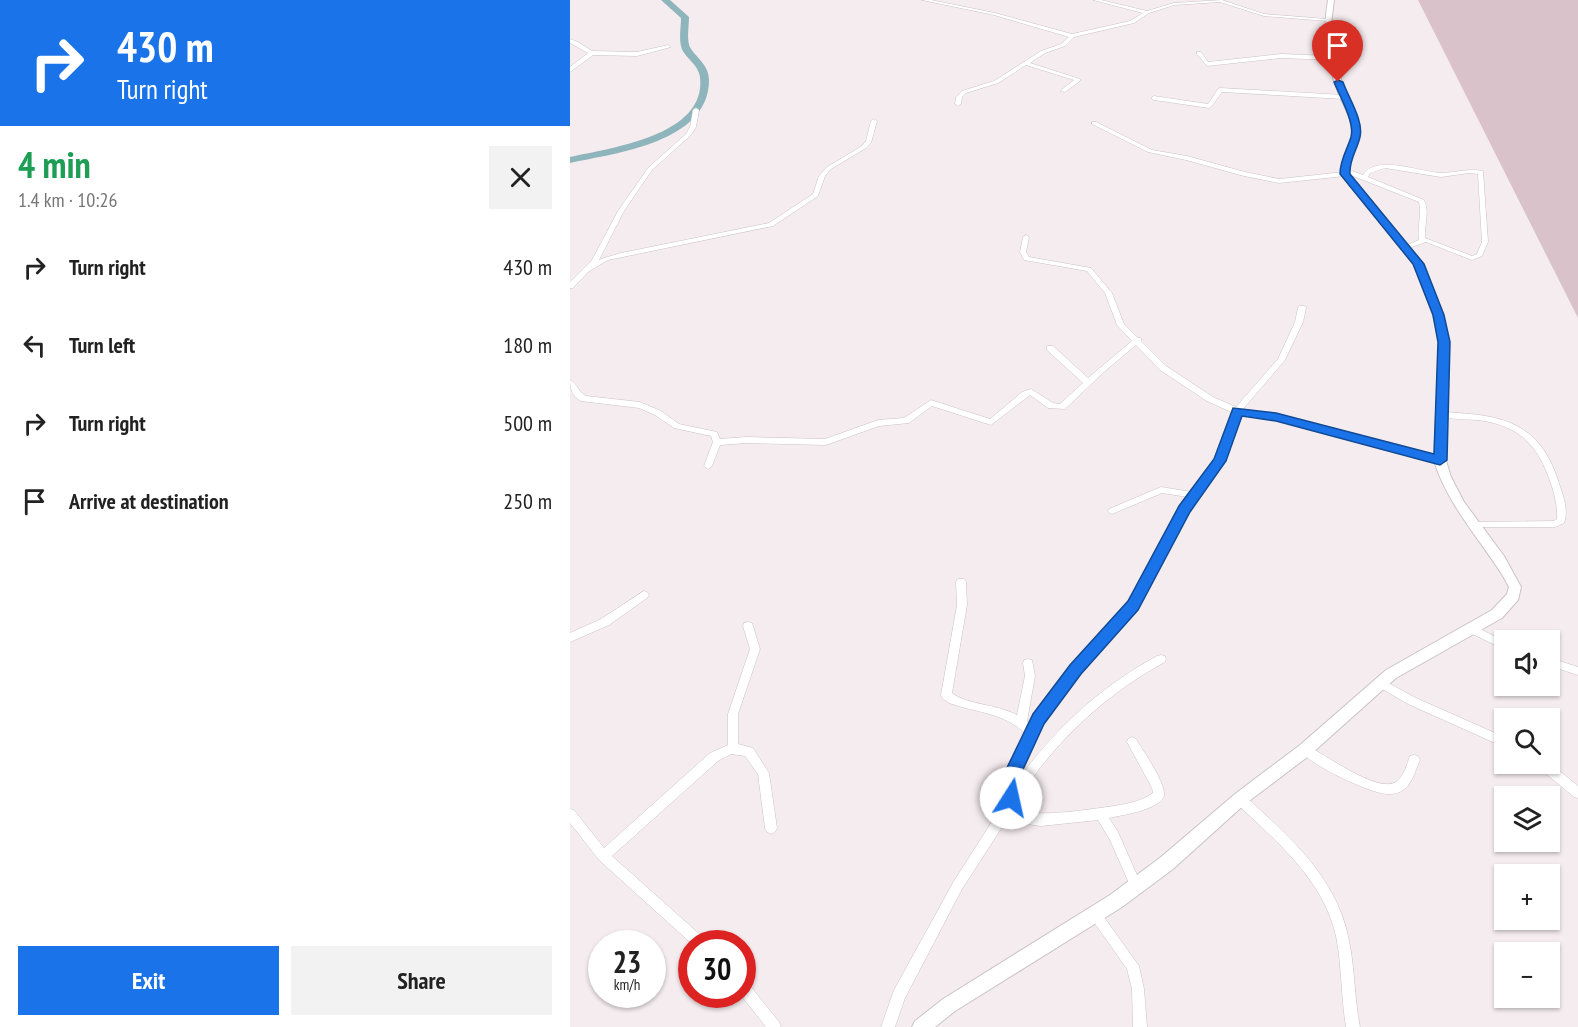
<!DOCTYPE html>
<html lang="en">
<head>
<meta charset="utf-8">
<style>
  body { margin:0; font-family:"PT Sans Narrow",sans-serif; background:#f2f2f2; color:#222; height:100vh; display:flex; flex-direction:column; font-size:22px; white-space:nowrap }
  * { box-sizing:border-box; margin:0 }
  p { font-size:20px; color:#767676 }
  .icon { flex:none; width:33px; height:33px; fill:none; stroke:currentColor; stroke-width:2; stroke-linecap:round; stroke-linejoin:round }
  .map { position:relative; flex:1; overflow:hidden }
  .details { display:flex; flex-direction:column; background:#fff; width:570px }
  .details>* { flex:none }
  .top-card { background:#1a73e8; color:#fff; overflow:hidden }
  .buttons { position:absolute; left:924px; top:630px; display:grid; gap:12px }
  .buttons a { display:grid; place-items:center; width:66px; height:66px; border-radius:0px; background:#fff; box-shadow:0 2px 4px #0004; font-size:30px }
  .speed { position:absolute; left:18px; top:930px; display:flex; gap:12px; font-size:30px; font-weight:700; text-align:center }
  .speed>* { display:grid; place-content:center; width:78px; height:78px; border-radius:50%; background:#fff; box-shadow:0 2px 4px #0004; line-height:1 }
  .speed small { font-size:15px; font-weight:400 }
  .speed .limit { border:9px solid #d22; background:#fff; color:#111 }
  .pin { position:absolute; display:grid; place-items:center; width:51px; height:51px; color:#fff; margin:-62px -26px; border-radius:50% 50% 50% 0; rotate:-45deg; box-shadow:0 0 6px #0007 }
  .pin .icon { rotate:45deg }
  .me { position:absolute; width:66px; margin:-33px; rotate:10deg; stroke-linejoin:round; filter:drop-shadow(0 0 4px #0008) }
  .turn { display:flex; align-items:center; gap:21px; height:126px; padding:0 18px; font-size:27px }
  .turn .icon { width:78px; height:78px; stroke-width:2.5 }
  .turn b { display:block; font-size:42px; line-height:51px }
  .round { display:grid; place-items:center; flex:none; width:63px; height:63px; border-radius:0px; background:#f2f2f2 }
  .summary { display:flex; align-items:center; justify-content:space-between; height:102px; padding:0 18px }
  h1 { font-size:36px; font-weight:800; line-height:45px; color:#1e9e55 }
  .action { display:flex; gap:12px; margin-top:auto; padding:12px 18px }
  .action a { flex:1; height:69px; border-radius:0px; background:#1a73e8; color:#fff; font-size:24px; font-weight:800; line-height:69px; text-align:center }
  .action a+a { background:#f2f2f2; color:#222 }
  ul { padding:0; list-style:none }
  li { display:flex; align-items:center; gap:18px; height:78px; padding:0 18px }
  li div { flex:1 }
  li b { display:block; font-size:22px }
  li em { font-style:normal }
  main { display:flex; flex:1; min-height:0 }
  .map>svg:first-child { display:block }
</style>
</head>
<body>
<main>
<section class="details">
<div class="top-card">
<div class="turn"><svg class="icon" aria-label="right" viewBox="0 0 24 24"><path d="M7 20v-9h11M14 6l5 5-5 5"/></svg><div><b>430 m</b>Turn right</div></div>
</div>
<div class="summary"><div><h1>4 min</h1><p>1.4 km · 10:26</p></div><a class="round"><svg class="icon" aria-label="close" viewBox="0 0 24 24"><path d="M6 6l12 12M18 6L6 18"/></svg></a></div>
<ul>
<li><svg class="icon" aria-label="right" viewBox="0 0 24 24"><path d="M7 20v-9h11M14 6l5 5-5 5"/></svg><div><b>Turn right</b></div><em>430 m</em></li>
<li><svg class="icon" aria-label="left" viewBox="0 0 24 24"><path d="M17 20v-9H6M10 6l-5 5 5 5"/></svg><div><b>Turn left</b></div><em>180 m</em></li>
<li><svg class="icon" aria-label="right" viewBox="0 0 24 24"><path d="M7 20v-9h11M14 6l5 5-5 5"/></svg><div><b>Turn right</b></div><em>500 m</em></li>
<li><svg class="icon" aria-label="arrive" viewBox="0 0 24 24"><path d="M6 21V4h12l-3 4 3 4H6"/></svg><div><b>Arrive at destination</b></div><em>250 m</em></li>
</ul>
<div class="action"><a>Exit</a><a>Share</a></div>
</section>
<div class="map">
<svg width="1008" height="1027" viewBox="0 0 1008 1027">
  <rect width="100%" height="100%" fill="#f5ecef"/>
  <path fill="#d9c2c9" d="M848,0H1008V318Z"/>
  <g fill="none" stroke-linecap="round" stroke-linejoin="round">
    <path fill="#8fb5bc" fill-rule="evenodd" d="M91,0H100L119,17C119,26 116,42 121,49C128,59 139,66 139,80C139,143 45,153 0,163V157C40,148 137,136 130,77C128,63 113,57 111,46C109,37 111,26 111,18Z"/>
    <defs>
      <path id="minor" d="M352,0H361L425,13L502,34L560,21L573,13L523,0H531L577,11L604,3L652,0L694,14L757,19L759,20L757,21L694,16L650,2L604,5L579,13L564,23L504,37L495,46L475,53L460,63L510,79V81L495,92L490,91L504,80L456,65L428,83L396,93L392,97L391,104L388,106L385,104L386,97L392,91L424,81L471,51L491,44L499,37L424,15Z
        M0,39L8,42L22,51L67,52L98,45L101,47L67,56L23,55L0,72V67L18,53L0,43Z
        M627,52H631L638,62L711,54L762,56L765,58L762,60L711,58L637,66L627,54Z
        M650,88L774,95L777,97L774,99L652,92L641,107L639,108L584,100L581,98L584,96L638,104L648,89Z
        M126,108L129,110L126,127L121,135L82,170L54,211L29,260L34,258L51,253L199,223L243,194L249,176L257,167L292,146L296,141L301,121L304,119L307,121L301,143L296,148L261,169L255,176L248,196L203,226L38,260L18,272L3,288H0V282L22,260L48,211L78,168L116,134L120,127L123,110Z
        M522,122H526L582,150L617,156L675,172L709,179L774,172L771,170L774,168L793,175C806,154 850,172 870,173C885,173 897,168 913,171L918,242L912,256L902,260L856,242L836,249H832V247L849,240C847,227 852,215 849,202L778,174L775,176L709,183L674,176L616,160L578,152L522,124ZM815,168L871,177L899,173L908,174L912,242L907,254L902,256L855,238C854,225 860,212 854,200L798,177L800,173Z
        M456,235L459,237L456,252L459,257L521,268L542,293L554,324L568,338H571V341L596,366L643,397L666,407L708,359L725,322L728,308L729,306H735L736,308L733,322L715,360L673,409L706,414L870,458L874,461L870,464L706,420L671,414L654,461L617,511L566,609L510,673L472,722L448,776L447,781C486,728 530,687 587,656L591,655L595,656L596,659L595,662C545,689 504,725 469,769C464,777 448,795 444,802C443,805 443,808 442,811C473,816 500,812 530,808C548,805 568,804 583,793L582,788L557,742L558,739L562,737L566,739C572,749 600,789 593,798C586,810 553,815 539,818L548,832L570,882L572,886L570,890L566,892L562,890L540,840L528,820L471,826L436,821L392,889L335,998L325,1027H311L324,990L384,881L432,806L436,776L456,734C433,712 407,713 379,703L372,698L371,695L387,605L386,582L388,579H394L396,582L397,605L382,693C397,705 427,704 447,715L455,676L453,663L454,660L458,659L462,660L465,676L457,721L460,724L464,716L502,667L560,603L610,509L618,497L592,493L542,514L539,513L538,511L539,509L591,487L622,492L646,460L663,413L637,401L590,370L566,345L535,371L495,409L478,408L460,395L421,425L362,406L339,423L309,426L256,445L176,443L150,445L142,466L138,469L134,466L143,442L141,436L104,428L85,415L69,408L11,401C3,397 0,389 0,380C7,383 9,393 16,396L70,402L91,411L109,424L147,432L150,439L176,437L255,439L308,420L334,418L361,400L420,419L452,392L461,389L483,403L490,404L513,383L477,350V346H483L518,378L562,341L547,325L535,293L517,271L454,260L450,252L453,237Z
        M872,412C931,415 969,420 989,483C993,496 999,510 994,523L985,527H901L899,525L901,523L904,522L984,521L987,519C988,504 983,488 977,473C964,440 943,424 907,420C894,419 881,419 869,417L868,415Z
        M74,591L77,592L79,595L77,598L39,625L0,642V633L31,619Z
        M178,622L182,623L183,626L190,649L168,714V744L183,748L199,773L207,828L205,832L201,834L197,832L195,828L188,774L175,756L161,754L148,761L42,856L136,940L138,944H122L29,860L0,823V809L4,810L34,848L140,753L158,745V714L180,649L173,626L174,623Z
        M902,625L934,641V649L898,632L897,629L898,626Z
        M980,658L1008,667V675L980,666Z
        M811,679L846,698L934,737V747L838,704L807,686L806,683L807,680Z
        M735,745C754,753 807,794 826,782C834,776 837,764 840,756L844,755L848,756L850,760C845,771 842,786 830,792C826,794 821,794 817,794C799,793 738,764 730,750L731,746Z
        M980,763L1008,786V798L1004,797L969,768L967,764Z
        M670,794L674,795C718,836 765,875 778,936C785,966 784,997 790,1027H776C771,997 772,966 766,936C753,879 706,841 666,803L664,799L666,795Z
        M525,908L529,910L569,966L574,989L577,1027H563L562,989L557,969L521,918L519,914L521,910Z
        M172,981L177,982L209,1022L211,1027H196L170,994H172Z"/>
      <path id="tertiary" d="M758,0H764L761,24L763,48L772,83L787,117L790,130C790,146 778,158 779,174L853,264L873,315L879,342L876,461L881,477L894,502L934,556L951,587L948,600L932,618L826,678L740,755L675,804L603,869L552,907L385,1011L365,1027H342L345,1021L373,999L540,895L591,857L665,794L730,745L816,670L922,610L937,594L939,587L933,576C909,538 878,505 864,461L869,342L863,315L844,265L771,174C770,158 783,146 782,130C781,117 774,106 769,95C757,64 752,33 758,0Z"/>
    </defs>
    <use href="#minor" stroke="#cac2c4" stroke-width="1"/>
    <use href="#tertiary" stroke="#cac2c4" stroke-width="2"/>
    <use href="#minor" fill="#fff" fill-rule="evenodd"/>
    <use href="#tertiary" fill="#fff" fill-rule="evenodd"/>
  </g>
  <path fill="#1a73e8" stroke="#114b97" stroke-width="1.5" d="M768,80L773,82C778,97 794,121 790,137C787,150 779,160 780,174L854,264L874,315L880,342L877,460L870,465L706,421L672,416L656,461L620,512L568,610L511,674L474,724L450,776L447,804L441,806L435,804L433,798V776L463,714L500,665L558,601L609,506L644,459L663,408L706,413L864,454L868,342L863,315L843,264L770,174C770,160 777,150 781,137C785,122 770,97 764,82Z"/>
</svg>
<div class="buttons">
<a><svg class="icon" aria-label="sound" viewBox="0 0 24 24"><path d="M4 9h4l5-4v14l-5-4H4zM17 9q2 3 0 6"/></svg></a>
<a><svg class="icon" aria-label="search" viewBox="0 0 24 24"><circle cx="10" cy="10" r="6"/><path d="M15 15l6 6"/></svg></a>
<a><svg class="icon" aria-label="layers" viewBox="0 0 24 24"><path d="M12 4l9 5-9 5-9-5zM3 14l9 5 9-5"/></svg></a>
<a>+</a>
<a>−</a>
</div>
<div class="speed"><div>23<small>km/h</small></div><div class="limit">30</div></div>
<div class="pin" style="left:768px;top:82px;background:#d93025"><svg class="icon" aria-label="arrive" viewBox="0 0 24 24"><path d="M6 21V4h12l-3 4 3 4H6"/></svg></div>
<svg class="me" style="left:441px;top:798px" viewBox="-20 -20 40 40"><circle r="19" fill="#fff"/><path d="M0-13L10 11 0 6-10 11z" fill="#1a73e8"/></svg>
</div>
</main>
</body>
</html>
